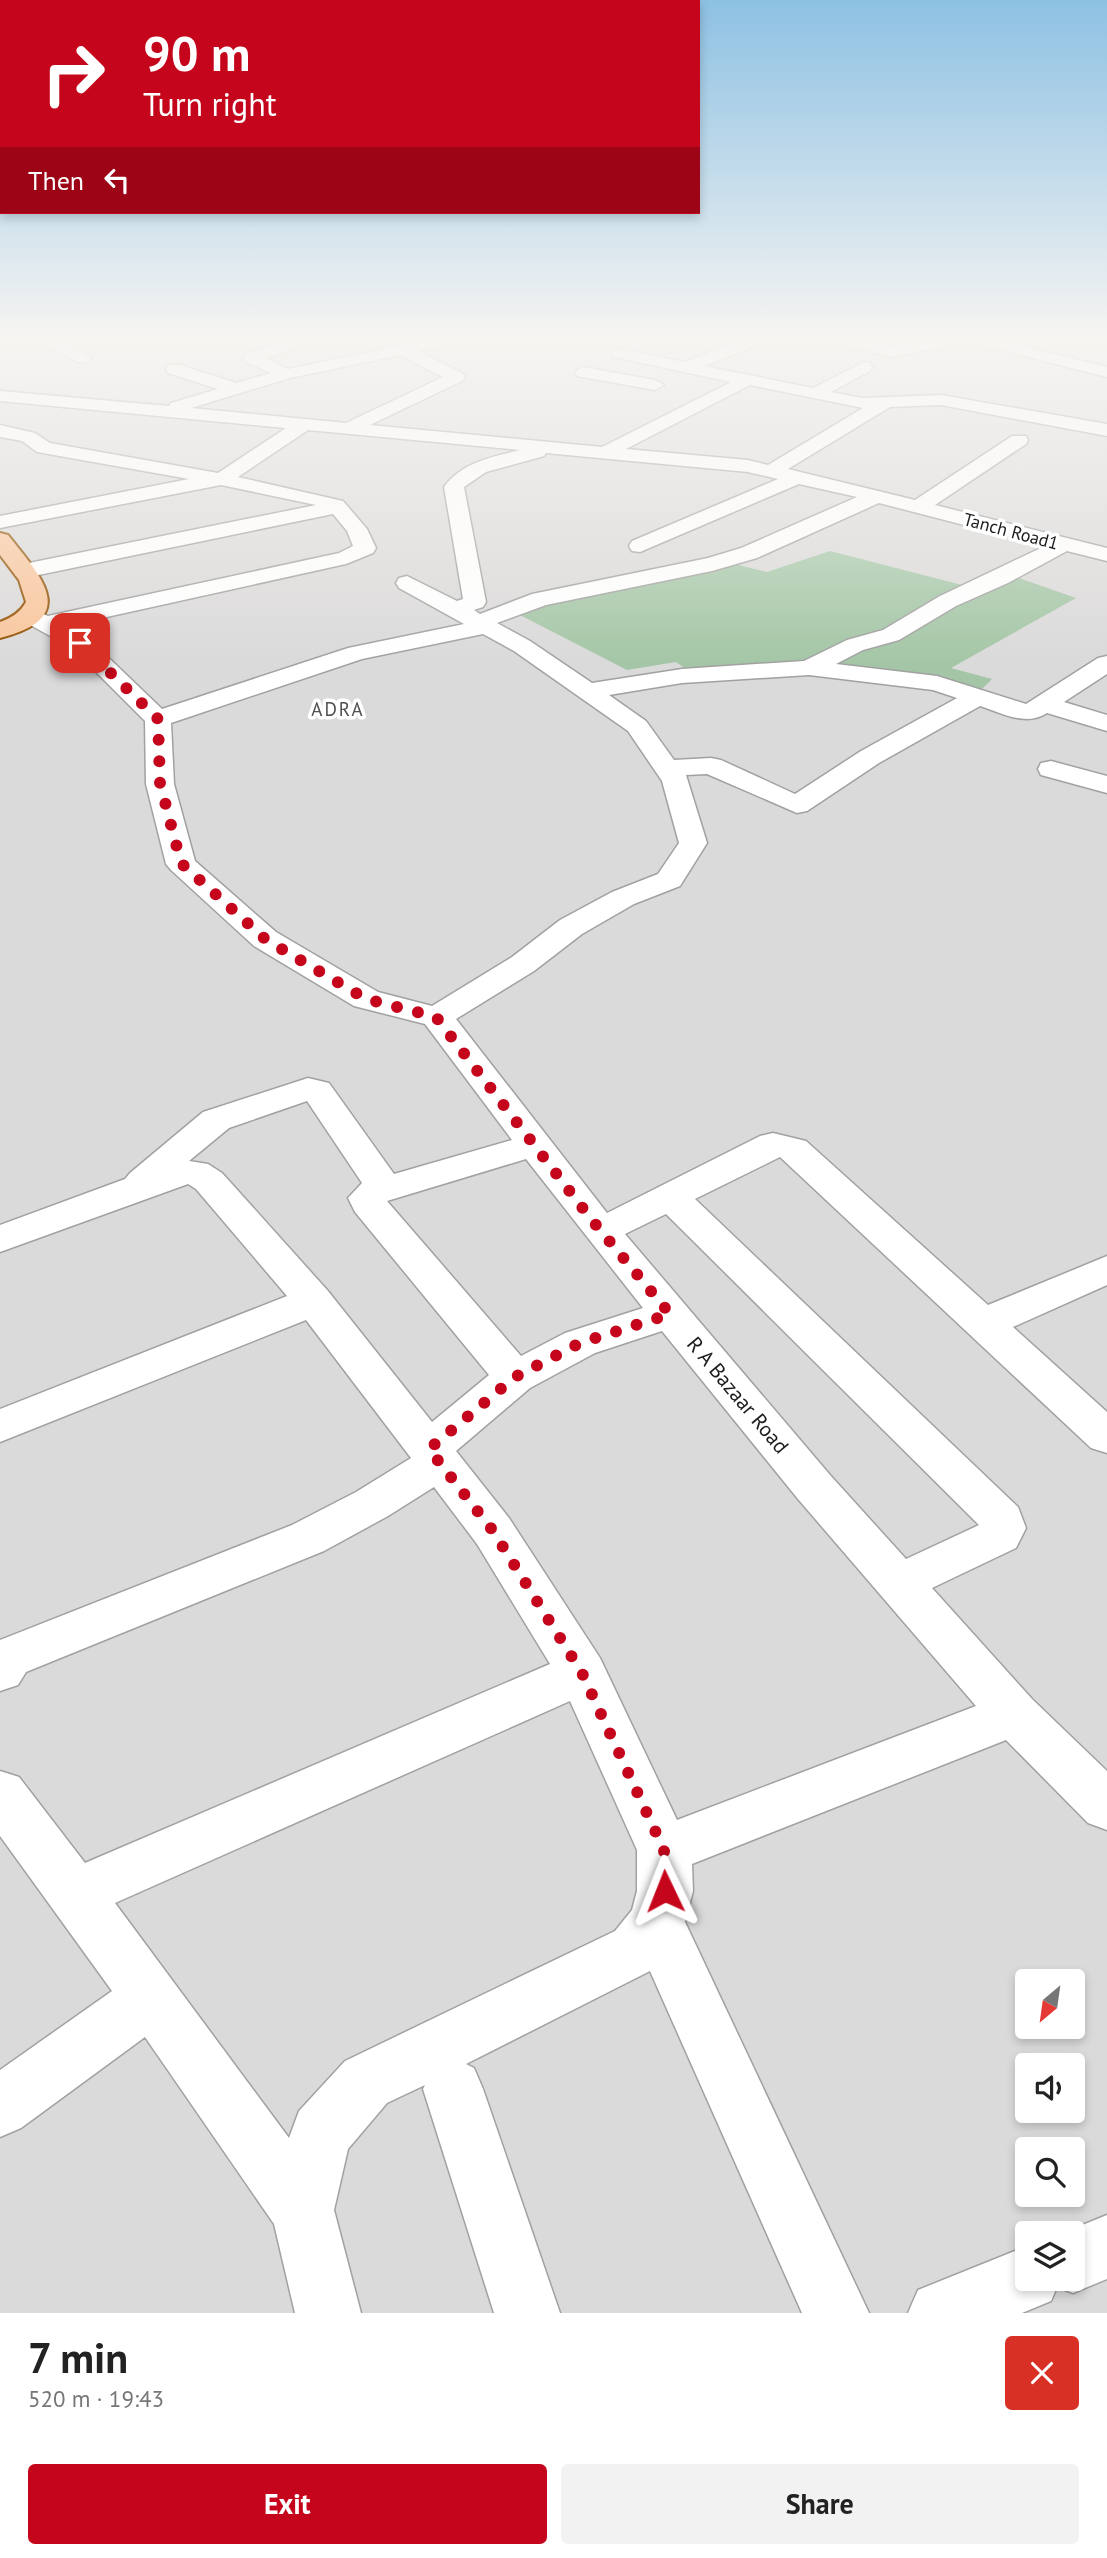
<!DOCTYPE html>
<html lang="en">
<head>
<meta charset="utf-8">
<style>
  body { margin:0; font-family:"PT Sans",sans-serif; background:#f2f2f2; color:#222; height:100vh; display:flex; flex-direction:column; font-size:26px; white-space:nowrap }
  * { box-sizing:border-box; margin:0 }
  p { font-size:23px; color:#767676 }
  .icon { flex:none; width:38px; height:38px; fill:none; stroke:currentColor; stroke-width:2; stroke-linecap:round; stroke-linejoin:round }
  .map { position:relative; height:2313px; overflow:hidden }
  .details { display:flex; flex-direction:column; background:#fff; flex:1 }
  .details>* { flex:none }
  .hud { position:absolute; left:0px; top:0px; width:700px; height:214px; box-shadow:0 4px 10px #0003; background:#c5051b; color:#fff; overflow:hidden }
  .needle { width:46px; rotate:209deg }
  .fabs { position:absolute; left:1015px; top:1969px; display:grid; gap:14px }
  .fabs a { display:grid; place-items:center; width:70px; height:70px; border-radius:7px; background:#fff; box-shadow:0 4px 10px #0003; font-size:35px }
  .pin { position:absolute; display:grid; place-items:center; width:60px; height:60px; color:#fff; margin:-30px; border-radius:14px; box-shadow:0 4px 10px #0006 }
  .me { position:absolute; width:77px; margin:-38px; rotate:358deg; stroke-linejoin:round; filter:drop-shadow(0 0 5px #0008) }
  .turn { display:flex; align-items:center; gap:24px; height:147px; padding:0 28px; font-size:32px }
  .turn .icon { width:91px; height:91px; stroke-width:2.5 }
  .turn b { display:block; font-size:49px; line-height:60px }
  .then { display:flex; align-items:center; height:66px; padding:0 28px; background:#0003; gap:14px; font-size:26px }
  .round { display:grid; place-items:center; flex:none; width:74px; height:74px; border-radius:7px; background:#f2f2f2 }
  .head { display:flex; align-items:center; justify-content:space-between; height:119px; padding:0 28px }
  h1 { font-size:42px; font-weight:700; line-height:52px }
  .button { display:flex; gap:14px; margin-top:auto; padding:14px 28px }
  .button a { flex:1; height:80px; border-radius:7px; background:#c5051b; color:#fff; font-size:28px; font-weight:700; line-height:80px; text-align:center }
  .button a+a { background:#f2f2f2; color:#222 }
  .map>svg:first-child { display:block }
</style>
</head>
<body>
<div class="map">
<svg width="1107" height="2313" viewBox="0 0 1107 2313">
  <rect width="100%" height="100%" fill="#eee9e3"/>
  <path fill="#dbdada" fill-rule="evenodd" d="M0,340H1107V2313H0ZM1027,1981H1073V2026H1027ZM1027,2065H1073V2110H1027ZM1027,2149H1073V2194H1027ZM1027,2233H1073V2278H1027Z"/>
  <path fill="#a4c6a6" d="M830,551L966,586L886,633L800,666L690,672L676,662L627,670L518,614L589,595L734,564L767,572Z
    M1016,577L1076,598L951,668L992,679L981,690L830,667Z"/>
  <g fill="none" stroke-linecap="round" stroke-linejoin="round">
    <defs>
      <path id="minor" d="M40,340H60L91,358L89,362H77Z
        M288,340H311L309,343L266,358L288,369L426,340H441L443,343L441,346L418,351L462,373L465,377L462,381L370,425L602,447L731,382L614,357L612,354L614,351L620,349L684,362L743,340L760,342L758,345L704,366L813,388L864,362L870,363L872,367L870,371L831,392L862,398L941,395L1107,424V436L941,405L890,407L788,469L915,500L1012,436H1026L1028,440L1026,444L935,505L1107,548V561L1067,551L1008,583L956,606L899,640L863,650L836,664L937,676L1026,704L1098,658L1107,656V674L1064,702L1107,715V731L1047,713C1026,727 1002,713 980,706L879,763L807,811L797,813L707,774L686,775L707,843L680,886L634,904L582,934L534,971L456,1019L607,1213L760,1136L773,1133L806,1141L988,1305L1107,1256V1285L1013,1327L1107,1412V1453L1091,1448L780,1157L695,1199L1018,1507L1026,1528L1016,1548L932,1588L1032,1699L1107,1771V1830L1088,1823L1006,1740L692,1864L693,1891L685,1922L869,2313H802L650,1971L466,2064L474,2068L483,2089L560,2313H494L423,2089L425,2085L387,2103L348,2149L334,2210L361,2313H295L274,2224L145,2037L21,2128L0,2137V2070L112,1991L0,1836V1771L19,1777L85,1863L550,1664L477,1544L434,1487L388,1516L324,1551L26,1672L18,1685L0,1691V1640L292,1525L356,1492L411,1458L306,1320L0,1442V1409L287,1296L196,1189L188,1184L0,1252V1225L125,1179L130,1173L203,1112L308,1078L329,1083L394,1174L512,1140L425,1024L354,1006L254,946L171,870L166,864L146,784L145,721L72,648L23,621L19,616L23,611L31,609L48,616L339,553L353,546L347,531L333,514L24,578L16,576L13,571L16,566L24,564L316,505L221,485L0,528V516L189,479L37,452L22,441L0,437V425L35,433L50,443L218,473L286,428L0,401V391L169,406L171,403L218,389L168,373L166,369L168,365H180L236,383L271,373L246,362L244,358L246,354ZM400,355L443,377L346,423L191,408L290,378ZM750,385L863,408L768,465L748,460L626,449ZM308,430L520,450C492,457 462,462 444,487L463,599L457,601L407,576L399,578L396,583L399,588L464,624L348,648L162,709L88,638L66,626L346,564L373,553L376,548L367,529L343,501L238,477ZM546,453L748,472L778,479L632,541L629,546L632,551L640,552L799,484L857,497L741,548L708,558L532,594L480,614L474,610L483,607L486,602L464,487L486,472L544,456ZM879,503L1045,546L940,596L883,630L847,640L804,661L682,669L592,683L530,641L497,623L546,605L712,571L757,558ZM483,634L514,651L628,731L662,781L679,843L658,874L612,892L560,920L512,957L432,1006L378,992L276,932L195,861L174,784L171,723L362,659ZM809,675L933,690L957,698L861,751L795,794L721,760L711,758L674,760L646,721L609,695L682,683ZM307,1101L362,1183L348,1198L355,1212L489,1375L432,1422L328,1291L222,1173L208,1164L189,1161L229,1128ZM526,1159L643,1308L565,1333L521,1356L387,1201ZM666,1214L979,1525L906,1559L830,1475L625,1234ZM662,1331L798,1499L976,1706L677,1820L600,1658L509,1518L456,1451L530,1388L595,1353ZM570,1701L637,1850V1891L632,1910L615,1931L345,2061L299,2111L289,2138L115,1903Z
        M863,340L891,347L928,340H961L953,345L891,357L841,344L839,341Z
        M971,340H999L1107,367V377L973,343Z
        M583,367L655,380L664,385L655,390L577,376L575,372Z
        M1051,761L1107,776V793L1041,775L1038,769L1041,763Z
        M1107,2215V2279L1073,2293L1057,2287L1051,2301L1022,2313H908L918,2290L1027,2246V2278H1073V2233H1063Z"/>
      <path id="major" d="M0,533L8,535C42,578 81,618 0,638V622C11,618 20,613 26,602L19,580L0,555Z"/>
    </defs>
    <use href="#minor" stroke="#a1a1a1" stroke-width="3"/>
    <use href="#major" stroke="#925203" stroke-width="4"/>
    <use href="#minor" fill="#fff" fill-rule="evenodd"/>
    <use href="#major" fill="#f9c69c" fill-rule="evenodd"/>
  </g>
  <linearGradient id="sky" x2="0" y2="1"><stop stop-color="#8dc1e3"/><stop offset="0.51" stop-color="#f7f5f2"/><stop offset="1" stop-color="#f7f5f2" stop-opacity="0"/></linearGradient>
  <rect width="1107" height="664" fill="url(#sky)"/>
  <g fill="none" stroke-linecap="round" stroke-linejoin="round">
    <path stroke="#c5051b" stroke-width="12" stroke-dasharray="0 21.6" d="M80,643L158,719L160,783L181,863L265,939L366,999L436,1017L591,1219L670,1314L580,1343L515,1377L429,1449L493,1531L582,1673L664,1850L665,1891"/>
  </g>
  <g text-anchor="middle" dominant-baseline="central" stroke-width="7" stroke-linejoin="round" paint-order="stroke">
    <g font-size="18" fill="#1d1d1d" stroke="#fff">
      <text transform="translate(1011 531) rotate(15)">Tanch Road1</text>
    </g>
    <g font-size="19" letter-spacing="2" fill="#505050" stroke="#fff">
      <text x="338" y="709">ADRA</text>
    </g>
    <g font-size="21" fill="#1d1d1d" stroke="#fff">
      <text transform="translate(738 1395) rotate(50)">R A Bazaar Road</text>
    </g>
  </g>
</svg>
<div class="fabs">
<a><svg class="needle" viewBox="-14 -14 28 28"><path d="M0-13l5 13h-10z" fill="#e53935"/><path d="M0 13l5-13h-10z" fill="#767676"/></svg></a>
<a><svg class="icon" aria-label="sound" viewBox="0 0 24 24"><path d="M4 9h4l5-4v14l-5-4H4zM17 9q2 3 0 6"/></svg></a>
<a><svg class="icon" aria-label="search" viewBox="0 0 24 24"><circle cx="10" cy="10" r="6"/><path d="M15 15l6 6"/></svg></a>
<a><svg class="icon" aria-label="layers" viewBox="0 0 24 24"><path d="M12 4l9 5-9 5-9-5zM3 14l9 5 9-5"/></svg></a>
</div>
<div class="pin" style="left:80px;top:643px;background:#d93025"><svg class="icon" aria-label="arrive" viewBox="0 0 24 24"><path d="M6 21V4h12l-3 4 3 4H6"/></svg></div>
<svg class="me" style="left:665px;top:1891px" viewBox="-20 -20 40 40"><path d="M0-17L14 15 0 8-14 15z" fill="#c5051b" stroke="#fff" stroke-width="4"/></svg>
<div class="hud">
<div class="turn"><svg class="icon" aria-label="right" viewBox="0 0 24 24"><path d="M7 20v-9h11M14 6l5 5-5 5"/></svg><div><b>90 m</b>Turn right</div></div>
<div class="then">Then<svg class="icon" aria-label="left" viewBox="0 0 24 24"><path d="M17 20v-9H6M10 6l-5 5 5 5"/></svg></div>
</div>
</div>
<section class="details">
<div class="head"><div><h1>7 min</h1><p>520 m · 19:43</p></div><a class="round" style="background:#d93025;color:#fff"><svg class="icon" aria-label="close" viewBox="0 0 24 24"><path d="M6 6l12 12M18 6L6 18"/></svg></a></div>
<div class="button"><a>Exit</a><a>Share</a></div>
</section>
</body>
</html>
